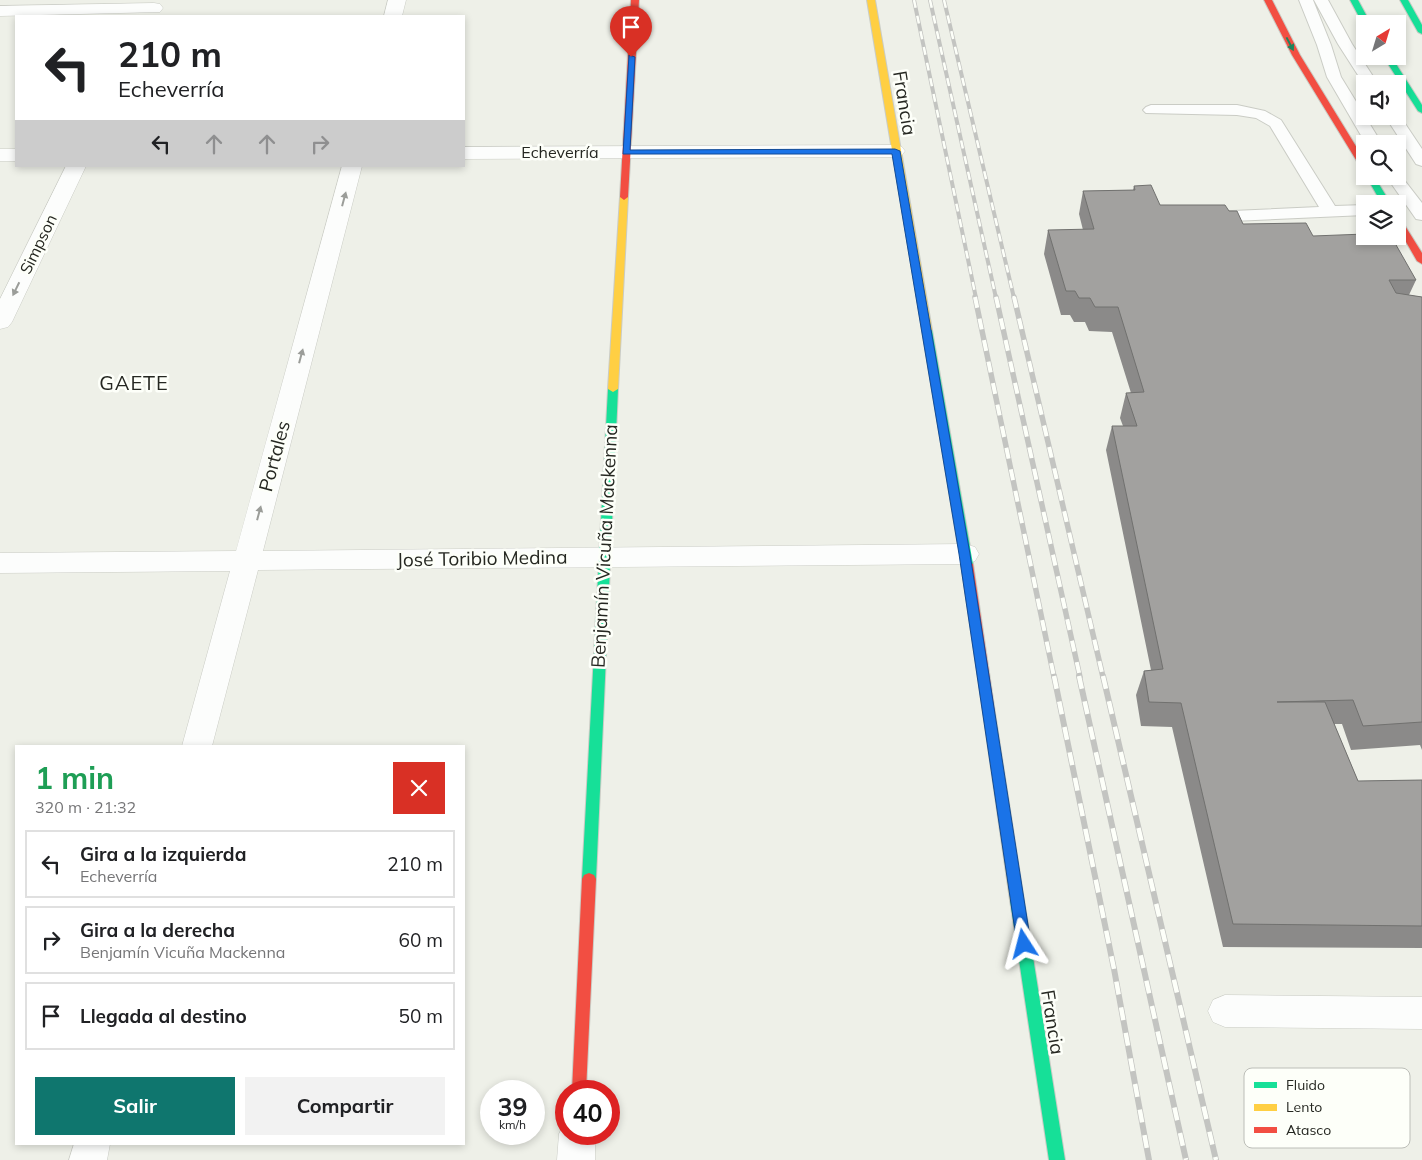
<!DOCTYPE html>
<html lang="es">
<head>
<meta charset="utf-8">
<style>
  body { margin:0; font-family:Mulish,sans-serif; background:#f2f2f2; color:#202124; height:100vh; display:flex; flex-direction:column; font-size:19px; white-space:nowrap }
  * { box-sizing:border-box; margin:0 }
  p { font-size:16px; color:#757577 }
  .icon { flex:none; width:28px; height:28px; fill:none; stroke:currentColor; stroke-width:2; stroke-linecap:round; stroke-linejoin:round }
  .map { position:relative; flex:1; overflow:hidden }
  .drawer { position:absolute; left:15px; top:745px; width:450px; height:400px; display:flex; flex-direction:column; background:#fff; border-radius:0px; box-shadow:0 2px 8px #0003 }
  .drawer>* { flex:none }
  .hud { position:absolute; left:15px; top:15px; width:450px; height:152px; border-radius:0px; box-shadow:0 2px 8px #0003; background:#fff; color:#202124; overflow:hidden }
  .needle { width:32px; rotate:38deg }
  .controls { position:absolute; left:1356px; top:15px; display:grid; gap:10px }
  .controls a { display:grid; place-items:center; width:50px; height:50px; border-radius:0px; background:#fff; box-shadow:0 2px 8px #0003; font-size:25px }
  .speed { position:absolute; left:480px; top:1080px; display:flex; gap:10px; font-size:25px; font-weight:700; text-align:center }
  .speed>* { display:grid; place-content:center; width:65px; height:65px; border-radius:50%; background:#fff; box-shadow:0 2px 8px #0003; line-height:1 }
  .speed small { font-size:12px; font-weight:400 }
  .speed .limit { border:8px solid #d22; background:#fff; color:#111 }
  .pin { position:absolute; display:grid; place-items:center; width:42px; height:42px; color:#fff; margin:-51px -21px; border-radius:50% 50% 50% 0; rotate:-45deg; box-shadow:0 0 5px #0007 }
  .pin .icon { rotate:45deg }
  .me { position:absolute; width:55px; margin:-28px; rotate:351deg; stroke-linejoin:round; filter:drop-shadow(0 0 4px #0008) }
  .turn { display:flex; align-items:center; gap:18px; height:105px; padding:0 20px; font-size:22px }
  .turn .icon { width:65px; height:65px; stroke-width:2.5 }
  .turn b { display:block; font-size:35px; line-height:42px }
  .lanes { display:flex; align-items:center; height:48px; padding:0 20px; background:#0003; justify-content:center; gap:25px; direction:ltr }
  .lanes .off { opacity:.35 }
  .round { display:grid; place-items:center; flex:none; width:52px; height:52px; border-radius:0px; background:#f2f2f2 }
  .headline { display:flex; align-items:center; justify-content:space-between; height:85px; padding:0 20px }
  h1 { font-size:30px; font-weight:700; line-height:38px; color:#1e9e55 }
  .cta { display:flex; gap:10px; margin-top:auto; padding:10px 20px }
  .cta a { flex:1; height:58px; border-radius:0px; background:#0f766e; color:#fff; font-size:20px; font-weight:700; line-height:58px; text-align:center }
  .cta a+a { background:#f2f2f2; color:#202124 }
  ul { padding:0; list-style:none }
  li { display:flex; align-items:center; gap:15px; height:68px; margin:0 10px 8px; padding:0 10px; border:2px solid #e0e0e0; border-radius:0px }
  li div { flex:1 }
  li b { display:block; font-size:19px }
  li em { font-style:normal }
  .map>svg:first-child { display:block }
</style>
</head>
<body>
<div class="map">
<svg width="1422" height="1160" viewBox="0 0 1422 1160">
  <rect width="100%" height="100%" fill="#eef0e8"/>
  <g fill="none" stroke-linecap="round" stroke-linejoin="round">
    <defs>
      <path id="lane" d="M1299,0H1313L1331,45L1341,77L1382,144H1366L1327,77L1317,45Z
        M1314,0H1328L1352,44L1378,84H1365V86L1338,44Z
        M1151,105H1237L1265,111L1281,120L1335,206L1365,205V215L1210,222L1204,221L1202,217L1204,213L1210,212L1319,207L1270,126L1256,118L1237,115L1146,113L1143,110L1146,107Z
        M1398,113L1422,149V166L1416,164L1385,116H1398Z
        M1398,172L1422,203V220L1416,219L1386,176H1398Z"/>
      <path id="street" d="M388,0H406L402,16H384Z
        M154,3L160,4L163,8L160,12L0,16V6Z
        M895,145L902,147L905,151L902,155L895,157L464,159V147Z
        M0,149H16V161H0Z
        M66,166H86L12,322L8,327L0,329V299Z
        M342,166H362L263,551L965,544L975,547L979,554L975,561L965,564L258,570L212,746H182L230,571L0,573V553L236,551Z
        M1225,995L1422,997V1029L1225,1027L1213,1022L1208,1011L1213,1000Z
        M566,1120V1134H595V1160H557L559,1134Z
        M74,1144H110L107,1160H69Z"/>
      <path id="fast" d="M1350,0H1358L1371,24H1365L1364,26Z
        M1400,0H1408L1422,25V34L1418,32Z
        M1383,56H1391L1422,105V113L1418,111Z
        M1366,176H1374L1391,204H1382Z
        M927,327L932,330L973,564L967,568L961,564L922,330Z
        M613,386L618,389L596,879L594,883L589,885L584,883L582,879L608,389Z
        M1017,894L1022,896L1024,900L1065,1160H1049L1010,900L1012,896Z"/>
      <path id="slow" d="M867,0H875L932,330L927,333L922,330Z
        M624,194L628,197L618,389L613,392L608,389L620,197Z
        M989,708L993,710L995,713L1024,900L1022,904L1017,906L1012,904L1010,900L983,713L985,710Z"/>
      <path id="jam" d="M631,0H639L628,197L624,200L620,197Z
        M1264,0H1272L1300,55L1365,161V171L1361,168L1292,55Z
        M1398,218L1402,221L1422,253V264L1417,261L1398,228Z
        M967,560L973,564L995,713L993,716H985L983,713L961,564Z
        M589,873L594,875L596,879L586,1091H572L582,879L584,875Z"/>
    </defs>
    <use href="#lane" stroke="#caccc5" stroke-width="2"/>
    <use href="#street" stroke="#caccc5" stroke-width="1"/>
    <use href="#fast" stroke="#caccc5" stroke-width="2"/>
    <use href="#slow" stroke="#caccc5" stroke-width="2"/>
    <use href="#jam" stroke="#caccc5" stroke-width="2"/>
    <use href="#lane" fill="#fcfdfc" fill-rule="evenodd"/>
    <use href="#street" fill="#fcfdfc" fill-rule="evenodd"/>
    <use href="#fast" fill="#16e098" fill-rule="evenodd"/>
    <use href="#slow" fill="#ffcf43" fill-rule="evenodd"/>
    <use href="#jam" fill="#f24e42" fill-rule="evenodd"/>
    <defs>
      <path id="rail-far2" d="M914,0L976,298
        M930,0L996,298
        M944,0L1014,298"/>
      <path id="rail-far1" d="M975,297L1054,677
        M996,297L1080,677
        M1014,297L1103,677"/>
      <path id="rail" d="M1054,676L1114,969L1149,1160
        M1079,676L1186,1160
        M1103,676L1216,1160"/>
    </defs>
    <use href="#rail-far2" stroke="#c3c4c1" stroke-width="4"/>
    <use href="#rail-far1" stroke="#c3c4c1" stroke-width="5.5"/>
    <use href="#rail" stroke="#c3c4c1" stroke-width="6"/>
    <use href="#rail-far2" stroke="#fdfff9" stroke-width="2.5" stroke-dasharray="8" stroke-linecap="butt"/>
    <use href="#rail-far1" stroke="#fdfff9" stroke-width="4" stroke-dasharray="11" stroke-linecap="butt"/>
    <use href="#rail" stroke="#fdfff9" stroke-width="4.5" stroke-dasharray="13" stroke-linecap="butt"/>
  </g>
  <path fill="#8b8a89" d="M1134,186L1160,205L1229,211L1243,224L1313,236L1416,280L1409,295L1422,297V750L1420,745L1351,750L1342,724H1334L1358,781L1422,780V948L1223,947L1172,727L1141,726L1136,695L1144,671L1151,670L1106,450L1112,426H1123L1120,418L1126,393H1131L1112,332L1089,331L1085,322H1074L1070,315H1061L1044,254L1048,230H1083L1079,214L1083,191L1133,190Z"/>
  <path fill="#a2a19f" stroke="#71716f" d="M1151,185L1160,205H1225L1229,211H1237L1243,224L1306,223L1313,236L1365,234V236H1391L1416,280H1389L1396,293L1422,297V722L1363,726L1353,700L1277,702H1325L1358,781L1422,780V926L1233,924L1181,703L1149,702L1144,671L1163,669L1112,426H1137L1126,393L1144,392L1118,307H1095L1090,298H1079L1075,291H1066L1048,230L1094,229L1083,191L1135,190L1134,186Z"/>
  <defs><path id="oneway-solid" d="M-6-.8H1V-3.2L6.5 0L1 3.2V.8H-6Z" transform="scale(1.25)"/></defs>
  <use fill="#1e845c" href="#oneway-solid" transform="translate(1290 44) rotate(62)"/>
  <g fill="#9b9d99">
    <use href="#oneway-solid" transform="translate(344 199) rotate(-75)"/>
    <use href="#oneway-solid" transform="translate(16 289) rotate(116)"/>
    <use href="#oneway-solid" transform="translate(301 356) rotate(-75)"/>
    <use href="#oneway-solid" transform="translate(259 513) rotate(-75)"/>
  </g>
  <path fill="#1a73e8" stroke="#114b97" d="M629,55L635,57L630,150L895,149L900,151L970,554L1031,944L1029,948L1024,950L1019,948L1017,944L959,554L892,154H623Z"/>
  <g text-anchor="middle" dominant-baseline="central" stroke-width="5" stroke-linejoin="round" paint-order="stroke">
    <g font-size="16" fill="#252721" stroke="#fdfff9">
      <text x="560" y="152">Echeverría</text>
      <text transform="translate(38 244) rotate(-64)">Simpson</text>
    </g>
    <g font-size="19" fill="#252721" stroke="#fdfff9">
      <text transform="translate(905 103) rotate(81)">Francia</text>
      <text transform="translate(274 456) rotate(-75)">Portales</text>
      <text transform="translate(604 546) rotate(-87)">Benjamín Vicuña Mackenna</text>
      <text transform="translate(482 558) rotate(-1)">José Toribio Medina</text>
      <text transform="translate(1053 1022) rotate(81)">Francia</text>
    </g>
    <g font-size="20" letter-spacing="1" fill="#252721" stroke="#fdfff9">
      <text x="134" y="382">GAETE</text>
    </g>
  </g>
  <rect x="1244" y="1068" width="166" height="80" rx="8" fill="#fdfff9" stroke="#bcbeb8" stroke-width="1"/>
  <rect x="1254" y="1082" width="23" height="6" fill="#16e098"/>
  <rect x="1254" y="1104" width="23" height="7" fill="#ffcf43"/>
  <rect x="1254" y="1127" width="23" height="6" fill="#f24e42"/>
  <g font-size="14" fill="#252721">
    <text x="1286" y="1090">Fluido</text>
    <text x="1286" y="1112">Lento</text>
    <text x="1286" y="1135">Atasco</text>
  </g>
</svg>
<div class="controls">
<a><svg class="needle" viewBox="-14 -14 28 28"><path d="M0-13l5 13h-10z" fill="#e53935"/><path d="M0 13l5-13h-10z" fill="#757577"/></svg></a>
<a><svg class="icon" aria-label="sound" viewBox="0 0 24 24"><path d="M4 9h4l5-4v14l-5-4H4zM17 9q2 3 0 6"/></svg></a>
<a><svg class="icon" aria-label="search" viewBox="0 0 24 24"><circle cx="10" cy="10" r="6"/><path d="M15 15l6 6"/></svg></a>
<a><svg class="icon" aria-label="layers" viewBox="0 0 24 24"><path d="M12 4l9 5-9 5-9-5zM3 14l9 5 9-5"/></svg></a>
</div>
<div class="speed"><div>39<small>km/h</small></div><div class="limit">40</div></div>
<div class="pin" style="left:631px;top:57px;background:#d93025"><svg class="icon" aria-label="arrive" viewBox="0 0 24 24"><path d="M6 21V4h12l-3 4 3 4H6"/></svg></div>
<svg class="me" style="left:1024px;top:944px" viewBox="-20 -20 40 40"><path d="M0-17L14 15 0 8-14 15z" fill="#1a73e8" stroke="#fff" stroke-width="4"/></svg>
<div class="hud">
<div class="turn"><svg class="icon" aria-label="left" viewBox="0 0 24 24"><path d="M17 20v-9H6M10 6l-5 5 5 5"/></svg><div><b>210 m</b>Echeverría</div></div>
<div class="lanes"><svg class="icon" aria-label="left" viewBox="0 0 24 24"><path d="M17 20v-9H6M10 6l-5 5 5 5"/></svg><svg class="icon off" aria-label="ahead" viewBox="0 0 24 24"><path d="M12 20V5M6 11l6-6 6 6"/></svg><svg class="icon off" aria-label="ahead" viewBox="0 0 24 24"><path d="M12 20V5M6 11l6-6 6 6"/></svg><svg class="icon off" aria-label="right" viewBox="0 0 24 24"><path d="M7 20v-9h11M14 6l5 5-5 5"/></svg></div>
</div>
<section class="drawer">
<div class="headline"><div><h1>1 min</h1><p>320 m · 21:32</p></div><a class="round" style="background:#d93025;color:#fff"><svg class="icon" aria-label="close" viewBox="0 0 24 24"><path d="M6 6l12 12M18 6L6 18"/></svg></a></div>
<ul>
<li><svg class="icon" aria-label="left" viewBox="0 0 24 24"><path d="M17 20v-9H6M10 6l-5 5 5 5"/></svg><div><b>Gira a la izquierda</b><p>Echeverría</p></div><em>210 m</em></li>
<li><svg class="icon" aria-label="right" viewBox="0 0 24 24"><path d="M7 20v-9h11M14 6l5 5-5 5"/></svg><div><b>Gira a la derecha</b><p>Benjamín Vicuña Mackenna</p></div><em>60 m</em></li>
<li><svg class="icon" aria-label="arrive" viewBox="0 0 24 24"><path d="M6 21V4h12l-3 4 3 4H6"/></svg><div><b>Llegada al destino</b></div><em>50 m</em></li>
</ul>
<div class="cta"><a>Salir</a><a>Compartir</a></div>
</section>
</div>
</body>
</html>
